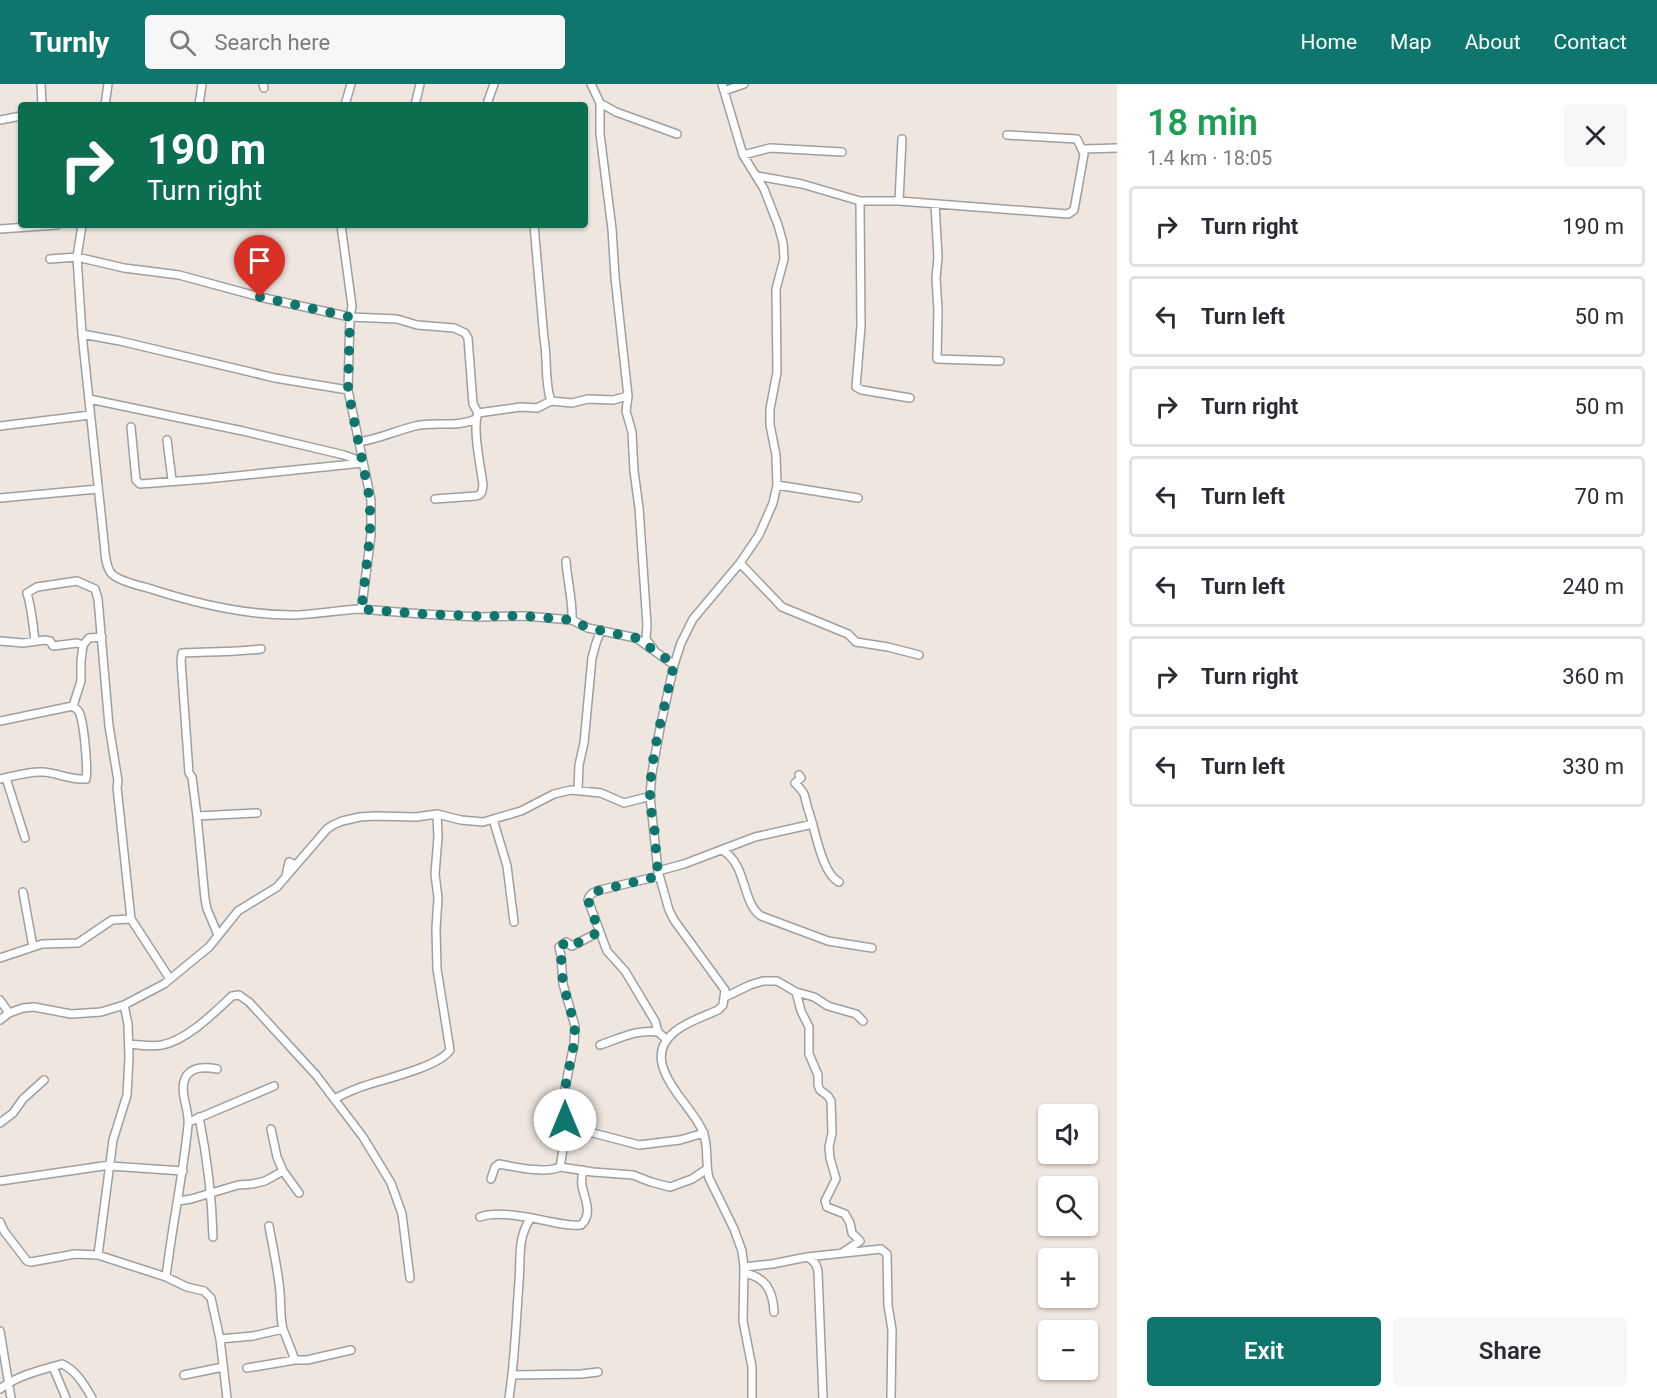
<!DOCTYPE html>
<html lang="en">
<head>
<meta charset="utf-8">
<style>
  body { margin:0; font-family:Roboto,sans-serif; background:#f7f7f7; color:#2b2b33; height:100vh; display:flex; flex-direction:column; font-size:22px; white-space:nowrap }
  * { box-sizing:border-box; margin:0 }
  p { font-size:20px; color:#7c7c81 }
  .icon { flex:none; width:33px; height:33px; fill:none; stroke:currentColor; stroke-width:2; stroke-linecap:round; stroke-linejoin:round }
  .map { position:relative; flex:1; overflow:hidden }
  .drawer { display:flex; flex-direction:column; background:#fff; width:540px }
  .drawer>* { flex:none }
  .guide { position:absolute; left:18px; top:18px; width:570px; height:126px; border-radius:6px; box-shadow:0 2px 4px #0004; background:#0b6e4f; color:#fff; overflow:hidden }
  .fabs { position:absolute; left:1038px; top:1020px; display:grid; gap:12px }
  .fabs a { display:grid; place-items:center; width:60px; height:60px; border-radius:6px; background:#fff; box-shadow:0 2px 4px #0004; font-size:30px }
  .pin { position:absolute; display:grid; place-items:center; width:51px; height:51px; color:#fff; margin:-62px -26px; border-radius:50% 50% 50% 0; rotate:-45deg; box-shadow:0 0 6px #0007 }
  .pin .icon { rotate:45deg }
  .me { position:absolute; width:66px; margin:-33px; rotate:0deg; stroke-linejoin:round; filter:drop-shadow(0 0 4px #0008) }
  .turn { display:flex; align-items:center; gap:21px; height:126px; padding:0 30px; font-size:27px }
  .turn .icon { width:78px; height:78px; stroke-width:2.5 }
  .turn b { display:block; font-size:42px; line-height:51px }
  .round { display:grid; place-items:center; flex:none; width:63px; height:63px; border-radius:6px; background:#f7f7f7 }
  .overview { display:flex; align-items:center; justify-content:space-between; height:102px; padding:0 30px }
  h1 { font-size:36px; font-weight:600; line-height:45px; color:#1e9e55 }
  .action { display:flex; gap:12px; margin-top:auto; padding:12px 30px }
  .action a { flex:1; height:69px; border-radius:6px; background:#0f766e; color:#fff; font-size:24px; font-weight:600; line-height:69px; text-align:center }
  .action a+a { background:#f7f7f7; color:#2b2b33 }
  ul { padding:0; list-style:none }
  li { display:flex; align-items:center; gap:18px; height:81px; margin:0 12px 9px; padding:0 18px; border:3px solid #e1e1e2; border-radius:6px }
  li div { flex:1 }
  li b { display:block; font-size:22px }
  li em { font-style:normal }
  header { display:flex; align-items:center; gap:36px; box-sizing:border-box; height:84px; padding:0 30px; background:#0f766e; color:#fff }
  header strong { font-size:28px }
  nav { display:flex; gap:33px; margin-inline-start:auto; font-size:21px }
  .search { width:420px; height:54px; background:#f7f7f7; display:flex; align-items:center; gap:15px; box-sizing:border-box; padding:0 21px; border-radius:6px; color:#7c7c81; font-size:22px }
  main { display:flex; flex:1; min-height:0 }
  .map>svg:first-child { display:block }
</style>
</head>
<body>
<header>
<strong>Turnly</strong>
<div class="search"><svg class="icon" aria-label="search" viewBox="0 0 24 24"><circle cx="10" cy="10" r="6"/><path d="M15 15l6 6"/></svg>Search here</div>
<nav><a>Home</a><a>Map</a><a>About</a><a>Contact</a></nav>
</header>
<main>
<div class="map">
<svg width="1117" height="1314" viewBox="0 0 1117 1314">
  <rect width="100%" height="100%" fill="#eee6df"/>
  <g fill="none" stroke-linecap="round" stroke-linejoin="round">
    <defs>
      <path id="street" d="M41,0L42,21
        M263,0L264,4
        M591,0L600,19V50L612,145L615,193L628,312L626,327L632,348L634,387L639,424L647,541L646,555L655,567
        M722,0L743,71L764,105L778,141L783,159L784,175L776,205L777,288L770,325V341L776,371L777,401L773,419L759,451L740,479L693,535L681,559L674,581L660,644L652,689L650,712L658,787L669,826L674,836L725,906L723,921L718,926C705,932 689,937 677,946C634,977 691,1018 703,1048C709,1062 705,1079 709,1094L734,1145L742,1167L744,1183L743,1237L752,1283V1314
        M724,7L744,0
        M488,17L494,0
        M600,19L616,28L677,50
        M105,21L108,0
        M199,21L202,0
        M345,21L351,0
        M415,21L420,0
        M0,36L21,32
        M1083,65L1117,64
        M743,71L770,64L842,68
        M757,92L802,100L860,117H899L1068,130L1074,126L1084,70L1077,55L1007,51
        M860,117L861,242L856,303L862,306L910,314
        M899,117L902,55
        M935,120L938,173L936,194L938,226L937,275L1000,277
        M82,141L77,173L82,250L104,458C105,468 105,481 111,489C116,496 140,502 148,504C194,519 243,531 292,531C314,531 338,526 360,525L362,521L371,451V416L348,306L350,233L352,222L341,141
        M534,141L544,255C548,276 544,297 551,317
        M0,145L57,141
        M50,175L77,173L124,184L179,191L260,213L350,233L397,235L417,241L454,244L465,249L468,254L473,320L478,329C472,344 481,384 483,401C482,408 482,411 476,412L435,415
        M82,250L120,257L275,294L348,306
        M89,315L243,347L344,371L355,375L353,380
        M478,329L521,323L537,324L551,317L572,319L588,315L613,316L628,312
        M0,342L90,331
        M131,343L136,396L140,400L206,395L363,379
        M167,356L172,396
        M359,358C379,355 395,347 415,342C434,337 457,344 476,335
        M777,401L858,414
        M0,414L98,405
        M566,477C567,496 573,516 572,536L588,544L636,554L674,581
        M740,479L782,523L848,550L856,558L888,563L919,571
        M360,525L422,530L479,533L525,532L572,536
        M0,557L23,559L45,556L50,557L53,562L77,559L83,561L89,554L102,553
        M73,622L81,597V577L83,561
        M0,637L73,622C75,624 78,626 79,628C84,638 88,684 86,695C69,696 59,689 43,688C29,687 14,692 0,695
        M799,691L801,694L795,699C798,702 802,706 804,710C806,715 806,720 808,725C815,743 821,789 839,798
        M6,694L25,754
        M578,706L579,681L584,659L592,574L596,559L601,546
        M197,732L257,729
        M493,735L507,782L514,838
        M722,766C748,781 741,818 761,832L828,857L872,864
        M658,787L684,780L755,753L813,740
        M286,792L289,778L296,781
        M659,792L600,806C594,808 590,809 588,816L607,867L625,887L655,937L658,948L667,956
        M23,808L33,863
        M131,835L170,895
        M218,851L207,825L205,815L197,732L192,693L189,689L181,577L182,569C208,568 234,568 261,565
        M0,874L42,860L78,859L112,836L131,835L117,703L118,697L109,642L98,515L95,505L77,497L37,503L27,509C32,525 33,541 35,557
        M796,908L801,927L809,943V970L818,991V1001L820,1006L828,1012L831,1017L832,1049L829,1063L830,1074L836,1095L825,1117L827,1123L845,1130L850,1139L852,1149L860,1157L842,1169
        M725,913L750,901L763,897H777L796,908L814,913L828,922L856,930L863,937
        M0,916L9,929
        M0,936L9,929L23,924L34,923L71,930L101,928L124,921L164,900L209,863L238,827L277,803L327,745L333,741L342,737L360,733L375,732L416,733L437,730L461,736L483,738L521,727L554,710L571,706L601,709L624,719L651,712
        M129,960C139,961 151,963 162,961C187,956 214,929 232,912L239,911L249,918L316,991L363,1053L391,1099L402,1130L410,1194
        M600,961C621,954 636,945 658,948
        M334,1015C344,1010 354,1005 364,1002C384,995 439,983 450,966L437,885L436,845L438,814L435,790L438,753L437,730
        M199,1033C207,1073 212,1113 213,1153
        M189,1038L274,1002
        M0,1039L13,1029L23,1015L44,996
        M271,1045L277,1073L283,1087L299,1109
        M566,1048L593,1049L639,1061L680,1056L704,1049
        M110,1082L183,1087
        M560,1083L593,1088L633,1091L651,1098L670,1103L692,1095L707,1085
        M491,1095L495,1083L499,1080C515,1083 545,1090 560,1083L566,1048L563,1014L574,960L575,942L563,900L561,872L559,863L566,858L572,862L599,848
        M0,1097L110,1081
        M178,1117L191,1115L238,1101L252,1100L265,1097L283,1087
        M480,1133C497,1126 533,1134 552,1138C561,1140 571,1142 581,1141C593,1130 585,1116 582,1102C581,1097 582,1092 583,1086
        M0,1138L4,1147L27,1177L31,1178L75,1170L98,1171L166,1193L187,1203L204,1207L211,1214L220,1255L227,1314
        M98,1171L113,1056L127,1011L129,974L128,940L124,921
        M807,1173C814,1177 817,1180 818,1188L823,1314
        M744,1183L772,1180L807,1173L881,1165L887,1170L888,1221L892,1246L891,1314
        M744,1189C766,1193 773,1207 774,1228
        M166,1193C172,1142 183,1092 188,1041C190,1025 177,1006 187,991C194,982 207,983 217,985
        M283,1245L295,1276H307L351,1266
        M0,1247L11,1314
        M220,1255L253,1252L283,1245C280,1233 281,1221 280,1208C278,1186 273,1164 269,1142
        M53,1283L66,1314
        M247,1284L295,1276
        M184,1291L223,1283
        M512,1291L581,1290L598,1288
        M0,1305C18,1291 41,1286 62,1280C76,1286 85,1302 92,1314
        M509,1314C515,1276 516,1237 519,1198C521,1175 517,1155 530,1135"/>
    </defs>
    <use href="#street" stroke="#9f9f9f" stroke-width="10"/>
    <use href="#street" stroke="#fff" stroke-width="7"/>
  </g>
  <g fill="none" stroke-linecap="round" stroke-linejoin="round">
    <path stroke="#0f766e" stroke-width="10" stroke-dasharray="0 18" d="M260,213L350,233L348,306L370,416V451L362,521L360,525L422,530L479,532H525L572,536L588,544L636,554L674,580C665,623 650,671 650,713C650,726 654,738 655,751C656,765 656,778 659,792L593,808L590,812L588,816L599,848L572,862L566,858L559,864L561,872L563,900L575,942L574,960L563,1014L565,1036"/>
  </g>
</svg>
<div class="fabs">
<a><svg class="icon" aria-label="sound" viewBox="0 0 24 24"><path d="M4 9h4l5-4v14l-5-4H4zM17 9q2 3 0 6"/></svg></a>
<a><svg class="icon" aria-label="search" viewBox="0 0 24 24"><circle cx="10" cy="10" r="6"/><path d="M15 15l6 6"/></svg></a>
<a>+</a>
<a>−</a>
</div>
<div class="pin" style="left:260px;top:213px;background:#d93025"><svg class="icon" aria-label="arrive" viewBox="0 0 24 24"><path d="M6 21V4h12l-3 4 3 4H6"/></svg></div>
<svg class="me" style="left:565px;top:1036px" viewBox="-20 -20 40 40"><circle r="19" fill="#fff"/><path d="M0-13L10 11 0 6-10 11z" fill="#0f766e"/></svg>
<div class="guide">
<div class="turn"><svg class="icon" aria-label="right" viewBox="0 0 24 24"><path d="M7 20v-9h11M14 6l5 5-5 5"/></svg><div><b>190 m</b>Turn right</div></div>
</div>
</div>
<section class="drawer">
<div class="overview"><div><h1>18 min</h1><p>1.4 km · 18:05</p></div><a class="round"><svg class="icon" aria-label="close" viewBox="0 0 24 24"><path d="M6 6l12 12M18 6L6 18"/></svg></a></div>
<ul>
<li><svg class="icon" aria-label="right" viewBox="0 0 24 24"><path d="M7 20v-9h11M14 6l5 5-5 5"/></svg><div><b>Turn right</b></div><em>190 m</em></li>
<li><svg class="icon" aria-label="left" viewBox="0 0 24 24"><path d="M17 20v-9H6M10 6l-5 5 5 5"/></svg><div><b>Turn left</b></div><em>50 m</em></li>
<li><svg class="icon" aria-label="right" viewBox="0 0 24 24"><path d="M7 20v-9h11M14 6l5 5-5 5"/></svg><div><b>Turn right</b></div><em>50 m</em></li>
<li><svg class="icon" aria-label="left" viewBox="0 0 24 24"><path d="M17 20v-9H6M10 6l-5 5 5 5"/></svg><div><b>Turn left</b></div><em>70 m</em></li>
<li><svg class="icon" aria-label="left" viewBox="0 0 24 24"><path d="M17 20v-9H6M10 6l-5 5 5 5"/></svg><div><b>Turn left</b></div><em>240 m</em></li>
<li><svg class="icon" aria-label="right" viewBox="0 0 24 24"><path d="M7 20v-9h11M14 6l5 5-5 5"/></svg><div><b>Turn right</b></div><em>360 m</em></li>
<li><svg class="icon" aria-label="left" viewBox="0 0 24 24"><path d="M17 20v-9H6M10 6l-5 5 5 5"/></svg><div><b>Turn left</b></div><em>330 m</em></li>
</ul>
<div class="action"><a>Exit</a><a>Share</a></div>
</section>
</main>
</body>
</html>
